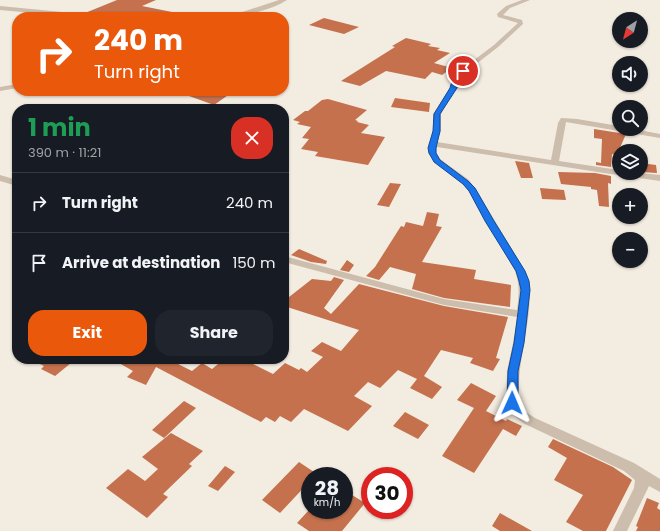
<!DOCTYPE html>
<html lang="en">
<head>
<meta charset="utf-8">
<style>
  body { margin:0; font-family:Poppins,sans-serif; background:#20242c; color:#f1f3f6; height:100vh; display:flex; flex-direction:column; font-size:15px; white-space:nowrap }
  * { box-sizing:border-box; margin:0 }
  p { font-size:13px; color:#9ea1a6 }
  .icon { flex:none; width:22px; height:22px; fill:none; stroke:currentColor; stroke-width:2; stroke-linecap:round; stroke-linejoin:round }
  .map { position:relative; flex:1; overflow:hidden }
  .sheet { position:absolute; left:12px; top:104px; width:277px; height:260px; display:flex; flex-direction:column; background:#171b24; border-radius:16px; box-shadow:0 1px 3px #0004 }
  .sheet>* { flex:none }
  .hud { position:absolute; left:12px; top:12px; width:277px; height:84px; border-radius:16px; box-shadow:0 1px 3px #0004; background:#ea580c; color:#fff; overflow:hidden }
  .needle { width:26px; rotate:216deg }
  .buttons { position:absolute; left:612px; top:12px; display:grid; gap:8px }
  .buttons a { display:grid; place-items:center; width:36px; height:36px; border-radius:50%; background:#171b24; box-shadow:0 1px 3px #0004; font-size:20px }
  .speed { position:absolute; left:301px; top:467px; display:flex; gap:8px; font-size:20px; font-weight:700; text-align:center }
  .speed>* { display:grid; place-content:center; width:52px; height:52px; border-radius:50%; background:#171b24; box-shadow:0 1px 3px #0004; line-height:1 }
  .speed small { font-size:10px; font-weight:400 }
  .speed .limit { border:6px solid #d22; background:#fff; color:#111 }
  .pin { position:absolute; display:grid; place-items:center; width:34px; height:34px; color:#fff; margin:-17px; border:2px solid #fff; border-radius:50%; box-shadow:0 1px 4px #0007 }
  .me { position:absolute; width:44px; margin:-22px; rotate:1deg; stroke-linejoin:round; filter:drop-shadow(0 0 3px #0008) }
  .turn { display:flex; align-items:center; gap:14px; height:84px; padding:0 16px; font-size:18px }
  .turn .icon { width:52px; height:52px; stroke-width:2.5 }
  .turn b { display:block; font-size:28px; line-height:34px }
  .round { display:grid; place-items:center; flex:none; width:42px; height:42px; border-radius:16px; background:#20242c }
  .summary { display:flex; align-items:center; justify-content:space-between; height:68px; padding:0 16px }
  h1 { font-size:24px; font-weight:700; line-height:30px; color:#1e9e55 }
  .cta { display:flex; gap:8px; margin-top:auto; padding:8px 16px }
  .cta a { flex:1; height:46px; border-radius:16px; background:#ea580c; color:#fff; font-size:16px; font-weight:700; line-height:46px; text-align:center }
  .cta a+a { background:#20242c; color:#f1f3f6 }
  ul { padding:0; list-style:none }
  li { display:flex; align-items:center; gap:12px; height:60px; padding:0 16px; border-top:1px solid #363941 }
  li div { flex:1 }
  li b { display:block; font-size:15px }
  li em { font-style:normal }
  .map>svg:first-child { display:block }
</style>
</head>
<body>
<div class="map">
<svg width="660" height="531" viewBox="0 0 660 531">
  <rect width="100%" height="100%" fill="#f3ece1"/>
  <path fill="#c5714d" d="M117,0H156L142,6L172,12V17H97L93,14L85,13Z
    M324,18L359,27L344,34L309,25Z
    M406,38L431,44L428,46L440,48L437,50L450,53L434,63L452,68L442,75L432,72L425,79L386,71L360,86L341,81L395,47L392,46Z
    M178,91H234L214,105L178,92Z
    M395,98L430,103L429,112L391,107Z
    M328,99L367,110L355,120L358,121L357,122L369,125L361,133L385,137L368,165L315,156L318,152L301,149L309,139L302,138L311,127L297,124L300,122L293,120L305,111H308L322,100Z
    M594,129L626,134L619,150V156L612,154L611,167L596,165V162L601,163L602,139L594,138Z
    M515,161L529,163L533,178H521Z
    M641,163L656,165L657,173L641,172Z
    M558,172L595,173L611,176V184L608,183L609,207L599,206L597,190L591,189V187L561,184Z
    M390,183L401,184L389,207L377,205Z
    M540,188L564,190L566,200L542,199Z
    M427,212L439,214L436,226L442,227L422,262L476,270L474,279L511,285L510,307L444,298L412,289L416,274L390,267L379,280L366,276L375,267L401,226L404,227L406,222L423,226Z
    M299,249L327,261L326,264L311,262L291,255Z
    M347,260L354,265L349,272L340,270Z
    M334,277L344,280L324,308L331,314L359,284L444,306L508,317L496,358L500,359L493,371L470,363L473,358L441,350L424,376L442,387L432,399L410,388L417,379L398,370L380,388L368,382L354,396L372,406L348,431L304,409L291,422L280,416L275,422L266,417L261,422L156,367L146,385L127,377L133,371L112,359H168L192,371L202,363L212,369L224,359H243L273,374L285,363L299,370L301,368L307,372L323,357L311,351L322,342L341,351L359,330L284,306V301L312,279L331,281Z
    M30,359H76L55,376L41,369L44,366Z
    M471,383L496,396L486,411L506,421L507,419L522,426L516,436L503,429L474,473L442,456L474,408L457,400Z
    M184,401L196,408L164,438L152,430Z
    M405,412L429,425L418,439L393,426Z
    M171,433L203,451L189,464L192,466L163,494L168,497L147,518L106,488L128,469L145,481L158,469L142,457Z
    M553,439L613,467L632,480L606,531H583L566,522L583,495L554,480L567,458L548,447Z
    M299,462L317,474L315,476H310V481L280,513L262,500Z
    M225,466L235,472L218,491L208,486Z
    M344,490L365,503L342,531H309L297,523L309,510H344Z
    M647,498L659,503L657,508L660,510V531H636L638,527L636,526Z
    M500,513L532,531H500L492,526Z"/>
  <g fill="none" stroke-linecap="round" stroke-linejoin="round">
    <path fill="#ccbdac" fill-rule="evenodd" d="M279,0H287C274,9 243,17 227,17Z
      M522,0H530L510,8L503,15L522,20L523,24L498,47L462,75L456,88L441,114V131L437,142L551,160L558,123L561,118L577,119L619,126V129H634L660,134V138L566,122L559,161L619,170V173H640L660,175V181L604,173L437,147L436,153L440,159L469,180L475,188L525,271C538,303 519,350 519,385C519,390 517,398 519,403C521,410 529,414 535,418L634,463L660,479V492L649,486L627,531H613L634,488L635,480L624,471L525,424L514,416L506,403L507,371L513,343L517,317L444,305L284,262V256L444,299L517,310C519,295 520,285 515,271L468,190C457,175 438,169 428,153L433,131V114L450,88L457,73L494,45L518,23L498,17L497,14L506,6Z
      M0,6L93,15L96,17H76L0,10Z
      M17,84V88L0,91V87Z
      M0,175L17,180V186L0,181Z"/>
  </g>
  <path fill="#1a73e8" stroke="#114b97" d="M461,69L466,71L458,81L457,88L440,114V131L436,148V153L440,160L468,181L475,188L494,221L525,271L529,281L530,290L524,343L518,371V403L517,406L512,408L508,406L507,403L508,371L514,343L521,290L519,281L516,271L485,221L469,191L463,184L434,162L429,153L428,148L433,131L434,114L450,88L452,81Z"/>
</svg>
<div class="buttons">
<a><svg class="needle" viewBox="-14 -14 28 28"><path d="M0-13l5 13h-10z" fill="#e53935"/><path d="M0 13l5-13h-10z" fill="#9ea1a6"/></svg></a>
<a><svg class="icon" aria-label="sound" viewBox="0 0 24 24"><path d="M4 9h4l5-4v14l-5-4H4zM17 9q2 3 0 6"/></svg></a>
<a><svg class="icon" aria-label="search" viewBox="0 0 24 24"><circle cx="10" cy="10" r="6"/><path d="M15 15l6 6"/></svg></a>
<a><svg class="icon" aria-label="layers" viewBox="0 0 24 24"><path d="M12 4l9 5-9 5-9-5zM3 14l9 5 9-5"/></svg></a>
<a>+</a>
<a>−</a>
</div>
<div class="speed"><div>28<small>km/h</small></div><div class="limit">30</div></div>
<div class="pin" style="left:463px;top:71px;background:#d93025"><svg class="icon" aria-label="arrive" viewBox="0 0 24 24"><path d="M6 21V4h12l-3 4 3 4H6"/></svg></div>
<svg class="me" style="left:512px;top:403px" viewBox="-20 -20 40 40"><path d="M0-17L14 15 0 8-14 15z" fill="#1a73e8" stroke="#fff" stroke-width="4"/></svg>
<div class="hud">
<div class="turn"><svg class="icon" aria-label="right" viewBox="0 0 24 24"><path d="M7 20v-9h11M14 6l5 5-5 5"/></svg><div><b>240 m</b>Turn right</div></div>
</div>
<section class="sheet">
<div class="summary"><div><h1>1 min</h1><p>390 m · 11:21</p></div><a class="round" style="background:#d93025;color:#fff"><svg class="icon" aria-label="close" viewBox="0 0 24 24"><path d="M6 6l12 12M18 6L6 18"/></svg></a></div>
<ul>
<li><svg class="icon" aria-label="right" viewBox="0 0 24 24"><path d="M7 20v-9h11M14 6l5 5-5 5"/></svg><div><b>Turn right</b></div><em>240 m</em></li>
<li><svg class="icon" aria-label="arrive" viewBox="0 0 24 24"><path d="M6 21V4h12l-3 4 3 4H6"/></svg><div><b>Arrive at destination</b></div><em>150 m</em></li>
</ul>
<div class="cta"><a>Exit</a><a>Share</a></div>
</section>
</div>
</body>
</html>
